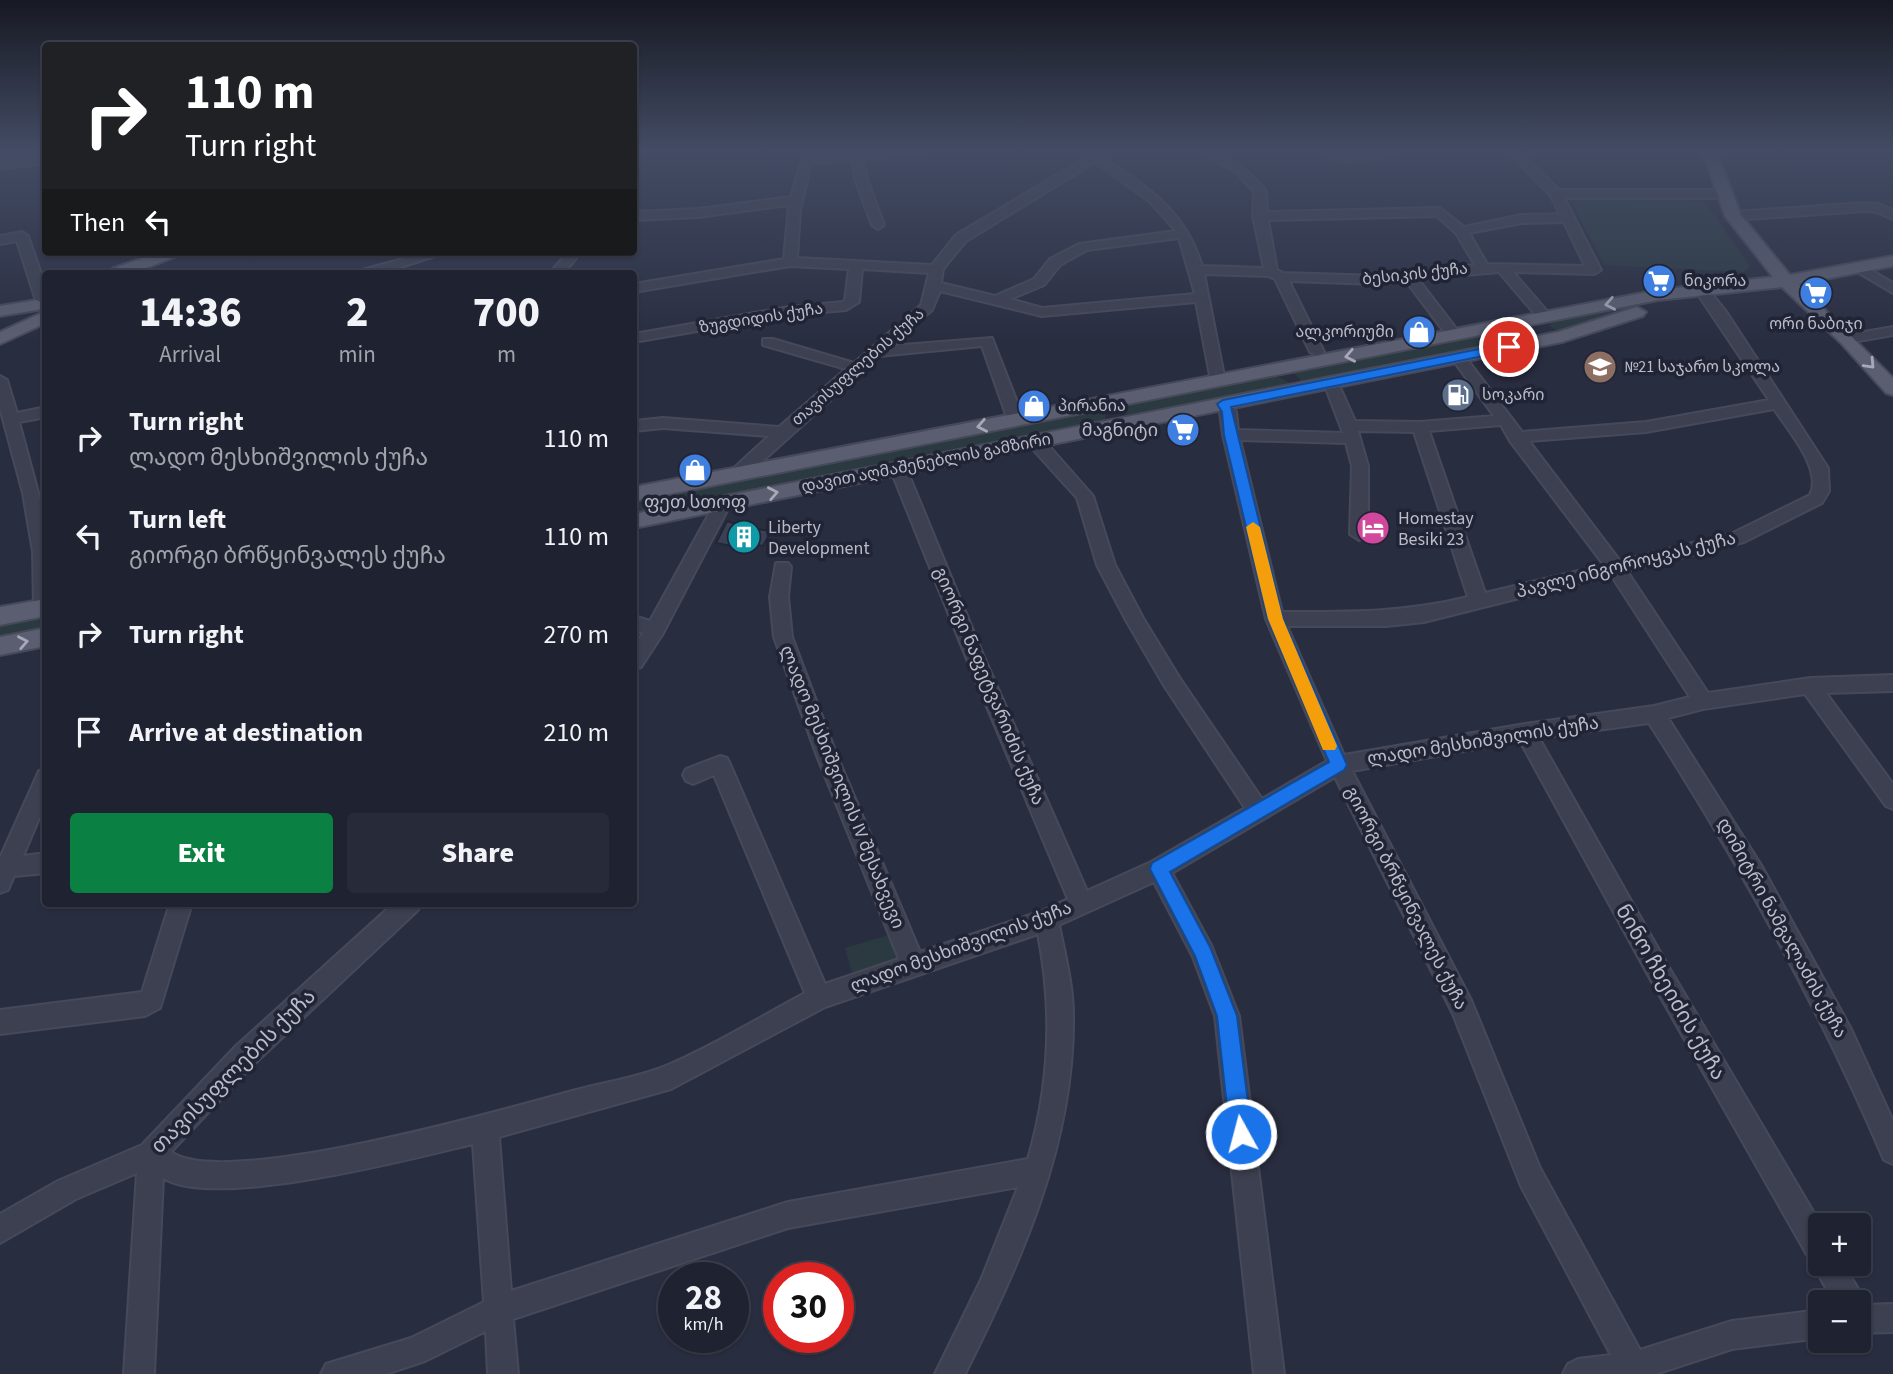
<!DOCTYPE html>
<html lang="en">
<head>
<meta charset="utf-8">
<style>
  body { margin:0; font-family:"Source Sans 3","Noto Sans Georgian",sans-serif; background:#272a38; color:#f1f3f6; height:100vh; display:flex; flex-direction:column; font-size:26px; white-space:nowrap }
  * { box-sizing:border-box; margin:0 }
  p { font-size:23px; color:#a1a4ab }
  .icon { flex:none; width:38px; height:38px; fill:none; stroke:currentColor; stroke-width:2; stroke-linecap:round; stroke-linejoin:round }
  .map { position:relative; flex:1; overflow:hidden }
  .details { position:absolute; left:42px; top:270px; width:595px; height:637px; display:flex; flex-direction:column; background:#1f2230; border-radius:7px; box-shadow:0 2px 5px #0004,0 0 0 2px #3c3f4c }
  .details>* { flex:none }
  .banner { position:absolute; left:42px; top:42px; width:595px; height:214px; border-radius:7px; box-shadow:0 2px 5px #0004,0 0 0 2px #3c3f4c; background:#202124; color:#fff; overflow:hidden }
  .tools { position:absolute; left:1808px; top:1213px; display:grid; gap:14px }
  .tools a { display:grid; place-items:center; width:63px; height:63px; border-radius:7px; background:#1f2230; box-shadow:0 2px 5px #0004,0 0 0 2px #3c3f4c; font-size:35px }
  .speed { position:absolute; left:658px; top:1262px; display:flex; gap:14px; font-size:35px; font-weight:700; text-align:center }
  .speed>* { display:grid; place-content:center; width:91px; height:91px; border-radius:50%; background:#1f2230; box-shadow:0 2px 5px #0004,0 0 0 2px #3c3f4c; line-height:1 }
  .speed small { font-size:18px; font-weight:400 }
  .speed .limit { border:10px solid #d22; background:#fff; color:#111 }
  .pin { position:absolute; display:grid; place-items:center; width:60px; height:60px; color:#fff; margin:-30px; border:4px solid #fff; border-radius:50%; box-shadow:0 2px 7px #0007 }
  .me { position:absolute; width:77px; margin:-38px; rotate:353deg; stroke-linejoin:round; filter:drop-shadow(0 0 5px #0008) }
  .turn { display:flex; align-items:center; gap:24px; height:147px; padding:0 28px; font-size:32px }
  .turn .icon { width:91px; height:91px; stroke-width:2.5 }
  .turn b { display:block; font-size:49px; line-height:60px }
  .then { display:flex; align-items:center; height:66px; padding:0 28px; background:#0003; gap:14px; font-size:26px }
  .eta { display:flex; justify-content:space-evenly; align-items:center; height:119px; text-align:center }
  .eta b { font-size:42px; font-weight:800; line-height:49px }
  .cta { display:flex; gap:14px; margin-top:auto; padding:14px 28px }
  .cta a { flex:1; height:80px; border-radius:7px; background:#0b8043; color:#fff; font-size:28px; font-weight:800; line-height:80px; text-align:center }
  .cta a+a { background:#272a38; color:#f1f3f6 }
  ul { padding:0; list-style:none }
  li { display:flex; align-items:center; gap:21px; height:98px; padding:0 28px }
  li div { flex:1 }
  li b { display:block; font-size:26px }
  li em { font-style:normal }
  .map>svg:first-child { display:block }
</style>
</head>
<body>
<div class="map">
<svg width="1893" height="1374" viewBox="0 0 1893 1374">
  <rect width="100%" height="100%" fill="#292d40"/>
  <path fill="#2b3941" d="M1570,199L1704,201L1750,266L1744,272L1604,265Z
    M1626,307L1629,309L1566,329L1558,331L1549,326L1554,321Z
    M1516,329L1524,330L1528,337L1303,383L1293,372Z
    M1275,375L1288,382L1286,386L1128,417L1119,410L1122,405Z
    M1097,409L1106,413L1105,422L634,514V499Z
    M45,614V629L0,638V622Z
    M889,935L897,960L852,973L845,948Z"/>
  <path fill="#3b4056" stroke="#232637" stroke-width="2" d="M727,521L748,528L771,531L763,546L740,542L737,547L716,543Z"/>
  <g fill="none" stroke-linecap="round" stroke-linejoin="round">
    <defs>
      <path id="minor" d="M889,150H929L923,153L863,159L867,179L884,225L878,229L872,225L855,179L852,160L811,164L800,210L797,258L932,265L956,235L1087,157L1080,150H1093C1142,186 1183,204 1202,266L1264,268L1253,216L1254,192L1236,172L1196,150C1224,150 1249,170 1266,191L1267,212L1440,208L1464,227L1522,215L1560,214L1551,196L1506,150H1518L1559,190H1726L1732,194L1726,198H1564L1601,270L1594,274L1513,272L1552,317L1545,321L1540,320L1499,272L1418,279L1461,335L1454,339L1449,338L1406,281L1378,284L1289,281L1324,352L1317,356L1310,352L1275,279L1268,276L1204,274L1225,381L1218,385L1211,381L1196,302L1042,316L940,291L932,310L890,346L992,338L1024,420L1021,423H1011L1008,420L982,346L879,356L745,477H733L731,473L733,469L769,436L663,428L634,431V421L663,418L779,427L846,369L763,345V339H773L854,363L921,305L929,273L862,269L859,302L846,310L789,315L634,342V334L789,307L843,302L845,300L849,269L790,266L634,292V284L784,259L789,205L698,217L634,220V212L698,209L791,197L802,159ZM1095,162L1149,201L1176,231L1079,244L1050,259L1034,279L995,296L941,283L943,269L966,241ZM1437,216L1456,233L1475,265L1378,276L1283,273L1277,270L1268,220ZM1564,222L1585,266L1487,264L1469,233L1522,223ZM1179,238L1195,294L1042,308L1010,299L1044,285L1060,265L1087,250Z
        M1316,150L1348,154L1404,150L1398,153C1372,158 1337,171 1316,150Z
        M46,156V163L0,169V161Z
        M1864,203L1878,204L1893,210V219L1876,212L1864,211L1733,220L1727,216L1733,212Z
        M22,232L28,236L46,288V308L37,304L17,241L0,244V236Z
        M428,252H448L382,273H360L362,270Z
        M568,252H581L564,273H550Z
        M1859,263L1893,283V293L1854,270L1852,267Z
        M1706,292L1711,293L1727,313L1828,468L1829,491L1822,503L1744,542L1627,571L1708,693L1810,678L1893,675V691L1826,693L1893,784V809L1886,806L1805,694L1703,709L1668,718L1761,865L1851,1029L1893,1121V1164L1884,1160C1819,1007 1739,863 1649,723L1539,738L1668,966L1821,1225L1820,1264H1843L1860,1292L1863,1305L1893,1304V1332L1858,1333V1302H1834L1818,1274L1815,1262L1810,1260L1652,982L1520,741L1352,771L1471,1000L1540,1168L1640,1350L1732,1321L1820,1310V1338L1732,1349L1656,1374H1563L1568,1364L1578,1359L1611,1355L1521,1186L1453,1014L1335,777L1172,873L1211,945L1239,1016L1284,1374H1254L1215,1016L1193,957L1154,882L1059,925C1065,955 1073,985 1073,1015C1075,1143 1021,1261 965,1374H935L981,1280L1018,1187L788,1228L513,1319L518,1374H488L486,1331L425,1361L386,1374H321L326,1364L411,1338L484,1302L473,1144C411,1159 215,1210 163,1178L154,1374H124L137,1173L76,1199L0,1243V1214L58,1181L142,1145L236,1046L394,903H421L418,910L254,1064L171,1152C224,1190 506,1109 576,1090C606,1082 640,1077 668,1065C715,1045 760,1017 805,993L714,775L693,784L686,781L683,775L686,769L720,756L727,758L730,764L825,984L899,959L817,756L774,637L770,597L776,563H788L791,567L788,597L792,637L837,756L920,952L1042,911L1068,899L966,657L890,468L892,464L898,463L906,468L984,657L1087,891L1151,862L1245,808L1165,687L1127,622L1097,565L1077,498L1029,445L1027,441L1029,437H1041L1093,496L1115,565L1143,618L1179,677L1262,799L1327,761L1266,619L1223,435L1220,412L1215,404L1218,401H1228L1236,412L1238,430L1343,433L1324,383L1331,378L1338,383L1355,421L1420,422L1494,416L1451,357L1458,353L1463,354L1522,432L1646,422L1769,400L1699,296ZM1774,409C1788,430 1823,470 1810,495L1733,533L1620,561L1529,441L1646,432ZM1501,425L1510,441L1604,565L1485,593L1429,431ZM1358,431L1414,432L1468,597C1403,613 1349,612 1282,612L1240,440L1346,443L1352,466L1350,534L1359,540L1368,534V466ZM1611,575L1690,697L1654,706L1525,724L1344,755L1287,626H1386L1424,622ZM1038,934C1053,1010 1050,1084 1028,1159L788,1202L511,1291L499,1137L671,1089L825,1007Z
        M1893,327V335L1847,343L1840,339L1847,335Z
        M0,376L7,380L17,413L46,407V417L19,422L46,522V614L37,613L34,608L33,552L23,493L0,408Z
        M723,497L731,503L662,635L641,667L634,669V648L643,633L634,630V616L650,621L715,503Z
        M46,769V802L23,856L46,853V873L14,876L8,890L0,893V858L39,771Z
        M170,903H192L160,1008L145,1016L0,1034V1010L142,992Z"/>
      <path id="major" d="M1702,150H1716L1741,215L1790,275L1893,256V266L1799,284L1893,378V395L1886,393L1841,343L1782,287L1658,300L634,501V487L1658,290L1773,277L1725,216Z
        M159,252H182L180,255L133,273H110L112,269Z
        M37,300L46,305L43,309L0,316V306Z
        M1637,307L1646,312L1643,316L1562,342L634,528V514L1558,332Z
        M46,311V323L0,344V332Z
        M46,599V616L0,625V607Z
        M46,628V646L0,655V637Z"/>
    </defs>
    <use href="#minor" stroke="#464959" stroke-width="4"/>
    <use href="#major" stroke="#464959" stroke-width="4"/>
    <use href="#minor" fill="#3d4050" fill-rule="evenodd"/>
    <use href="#major" fill="#5b5e70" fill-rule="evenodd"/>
  </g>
  <defs><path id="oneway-chevron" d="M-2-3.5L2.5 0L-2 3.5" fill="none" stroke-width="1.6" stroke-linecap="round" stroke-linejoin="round" transform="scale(1.75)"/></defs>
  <g stroke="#a7a9b8">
    <use href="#oneway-chevron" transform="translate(1610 304) rotate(169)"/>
    <use href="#oneway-chevron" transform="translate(1350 356) rotate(169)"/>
    <use href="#oneway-chevron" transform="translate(1870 364) rotate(47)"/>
    <use href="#oneway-chevron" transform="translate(982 426) rotate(169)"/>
    <use href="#oneway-chevron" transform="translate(773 493) rotate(-11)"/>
    <use href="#oneway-chevron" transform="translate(23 642) rotate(-11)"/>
  </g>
  <linearGradient id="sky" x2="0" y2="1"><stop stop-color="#171923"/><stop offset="0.44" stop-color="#434c64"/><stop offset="1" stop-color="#434c64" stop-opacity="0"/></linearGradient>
  <rect width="1893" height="342" fill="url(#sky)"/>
  <path fill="#1a73e8" stroke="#114b97" stroke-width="2" d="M1509,343L1515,347L1513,350L1231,407L1283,619L1347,765L1344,770L1170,872L1210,947L1237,1016L1252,1134L1248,1141L1241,1144L1233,1141L1230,1134L1217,1016L1195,956L1150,869L1152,863L1329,762L1268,619L1224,435L1222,412L1217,404L1223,400Z"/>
  <path fill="#f59e0b" d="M1253,522L1260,527L1283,619L1337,746L1335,750H1323L1268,619L1246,527Z"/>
  <defs>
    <symbol id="supermarket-disc" viewBox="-11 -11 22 22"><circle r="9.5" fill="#3f7fe0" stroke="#212435"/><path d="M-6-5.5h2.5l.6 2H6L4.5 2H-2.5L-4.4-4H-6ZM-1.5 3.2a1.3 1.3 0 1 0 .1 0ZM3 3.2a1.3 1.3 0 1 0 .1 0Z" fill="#fff"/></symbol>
    <symbol id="shop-disc" viewBox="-11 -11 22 22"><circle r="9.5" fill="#3f7fe0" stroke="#212435"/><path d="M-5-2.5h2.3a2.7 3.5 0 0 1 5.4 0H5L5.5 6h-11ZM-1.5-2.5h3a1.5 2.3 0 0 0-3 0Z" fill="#fff"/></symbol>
    <symbol id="school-disc" viewBox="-11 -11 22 22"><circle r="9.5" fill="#8d6e63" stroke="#212435"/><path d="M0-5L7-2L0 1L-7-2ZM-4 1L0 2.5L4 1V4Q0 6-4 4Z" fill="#fff"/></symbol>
    <symbol id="fuel-disc" viewBox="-11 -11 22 22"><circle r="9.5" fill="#5c6f8a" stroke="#212435"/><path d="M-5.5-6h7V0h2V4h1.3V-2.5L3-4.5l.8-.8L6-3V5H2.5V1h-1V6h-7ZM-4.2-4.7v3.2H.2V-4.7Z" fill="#fff"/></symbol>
    <symbol id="hotel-disc" viewBox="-11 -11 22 22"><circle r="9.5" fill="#d1479c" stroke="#212435"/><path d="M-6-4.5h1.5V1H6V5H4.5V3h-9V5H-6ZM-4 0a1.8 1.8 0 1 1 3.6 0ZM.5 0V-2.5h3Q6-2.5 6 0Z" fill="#fff"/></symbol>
    <symbol id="building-disc" viewBox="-11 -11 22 22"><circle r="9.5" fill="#0f9aa8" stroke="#212435"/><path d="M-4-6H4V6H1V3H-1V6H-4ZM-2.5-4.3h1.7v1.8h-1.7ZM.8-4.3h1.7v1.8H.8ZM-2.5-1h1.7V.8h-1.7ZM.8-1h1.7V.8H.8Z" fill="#fff"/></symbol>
  </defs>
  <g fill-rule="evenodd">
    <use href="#supermarket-disc" x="1640" y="262" width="38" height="38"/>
    <use href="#supermarket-disc" x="1797" y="274" width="38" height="38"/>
    <use href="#shop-disc" x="1400" y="313" width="38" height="38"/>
    <use href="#school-disc" x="1581" y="348" width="38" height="38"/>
    <use href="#fuel-disc" x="1439" y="376" width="38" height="38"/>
    <use href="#shop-disc" x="1015" y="387" width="38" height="38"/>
    <use href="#supermarket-disc" x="1164" y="411" width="38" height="38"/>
    <use href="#shop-disc" x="676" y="451" width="38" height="38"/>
    <use href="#hotel-disc" x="1354" y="509" width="38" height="38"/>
    <use href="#building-disc" x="725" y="518" width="38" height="38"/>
  </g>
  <g text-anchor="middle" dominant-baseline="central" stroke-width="7" stroke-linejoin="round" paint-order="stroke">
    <g font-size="16" fill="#babcca" stroke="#212435">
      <text transform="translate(1415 274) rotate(-6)">ბესიკის ქუჩა</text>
      <text transform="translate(761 318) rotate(-9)">ზუგდიდის ქუჩა</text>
      <text transform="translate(858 367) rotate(-41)">თავისუფლების ქუჩა</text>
      <text transform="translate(926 463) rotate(-11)">დავით აღმაშენებლის გამზირი</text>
    </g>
    <g font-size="16" fill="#babcca" stroke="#212435" text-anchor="start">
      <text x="1684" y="281">ნიკორა</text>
      <text x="1816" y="324" text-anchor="middle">ორი ნაბიჯი</text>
      <text x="1394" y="332" text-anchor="end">ალკორიუმი</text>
      <text x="1624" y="367">№21 საჯარო სკოლა</text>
      <text x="1482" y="395">სოკარი</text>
      <text x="1058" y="406">პირანია</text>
    </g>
    <g font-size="18" fill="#babcca" stroke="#212435" text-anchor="start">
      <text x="1158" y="430" text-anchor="end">მაგნიტი</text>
      <text x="695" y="502" text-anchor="middle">ფეთ სთოფ</text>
      <text x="1398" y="518">Homestay<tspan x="1398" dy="21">Besiki 23</tspan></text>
      <text x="768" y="527">Liberty<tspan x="768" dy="21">Development</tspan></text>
    </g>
    <g font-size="18" fill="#babcca" stroke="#212435">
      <text transform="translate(1626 565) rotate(-14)">პავლე ინგოროყვას ქუჩა</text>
      <text transform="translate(989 686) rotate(67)">გიორგი ნაფეტვარიძის ქუჩა</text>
      <text transform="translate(1483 741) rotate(-9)">ლადო მესხიშვილის ქუჩა</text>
      <text transform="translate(842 787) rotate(68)">ლადო მესხიშვილის IV შესახვევი</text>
      <text transform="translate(1406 898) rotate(63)">გიორგი ბრწყინვალეს ქუჩა</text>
      <text transform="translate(1782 928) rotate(61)">დიმიტრი ნამგალაძის ქუჩა</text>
      <text transform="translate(961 947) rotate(-20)">ლადო მესხიშვილის ქუჩა</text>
    </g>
    <g font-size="21" fill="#babcca" stroke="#212435">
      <text transform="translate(1671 992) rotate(60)">ნინო ჩხეიძის ქუჩა</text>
      <text transform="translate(233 1071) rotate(-45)">თავისუფლების ქუჩა</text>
    </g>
  </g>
</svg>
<div class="tools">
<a>+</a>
<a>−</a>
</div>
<div class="speed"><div>28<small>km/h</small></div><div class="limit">30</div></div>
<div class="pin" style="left:1509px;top:347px;background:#d93025"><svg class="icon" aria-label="arrive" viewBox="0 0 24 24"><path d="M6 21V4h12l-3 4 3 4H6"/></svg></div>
<svg class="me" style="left:1241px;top:1134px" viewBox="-20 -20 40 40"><circle r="17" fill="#1a73e8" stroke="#fff" stroke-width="3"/><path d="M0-11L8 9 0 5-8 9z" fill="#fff"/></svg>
<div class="banner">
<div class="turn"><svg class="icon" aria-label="right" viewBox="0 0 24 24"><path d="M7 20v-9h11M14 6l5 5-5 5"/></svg><div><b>110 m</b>Turn right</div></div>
<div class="then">Then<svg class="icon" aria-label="left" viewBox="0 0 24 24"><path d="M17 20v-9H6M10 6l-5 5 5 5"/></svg></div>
</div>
<section class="details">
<div class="eta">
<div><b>14:36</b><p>Arrival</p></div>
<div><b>2</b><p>min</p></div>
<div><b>700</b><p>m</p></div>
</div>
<ul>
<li><svg class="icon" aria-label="right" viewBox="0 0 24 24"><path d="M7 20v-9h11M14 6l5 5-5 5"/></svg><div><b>Turn right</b><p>ლადო მესხიშვილის ქუჩა</p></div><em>110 m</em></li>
<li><svg class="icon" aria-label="left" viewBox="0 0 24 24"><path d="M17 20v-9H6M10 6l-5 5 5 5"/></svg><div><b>Turn left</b><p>გიორგი ბრწყინვალეს ქუჩა</p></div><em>110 m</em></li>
<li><svg class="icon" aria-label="right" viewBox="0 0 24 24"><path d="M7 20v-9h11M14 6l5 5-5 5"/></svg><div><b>Turn right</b></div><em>270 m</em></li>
<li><svg class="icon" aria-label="arrive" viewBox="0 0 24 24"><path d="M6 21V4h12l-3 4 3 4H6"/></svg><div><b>Arrive at destination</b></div><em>210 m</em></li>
</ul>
<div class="cta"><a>Exit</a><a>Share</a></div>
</section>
</div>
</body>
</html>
